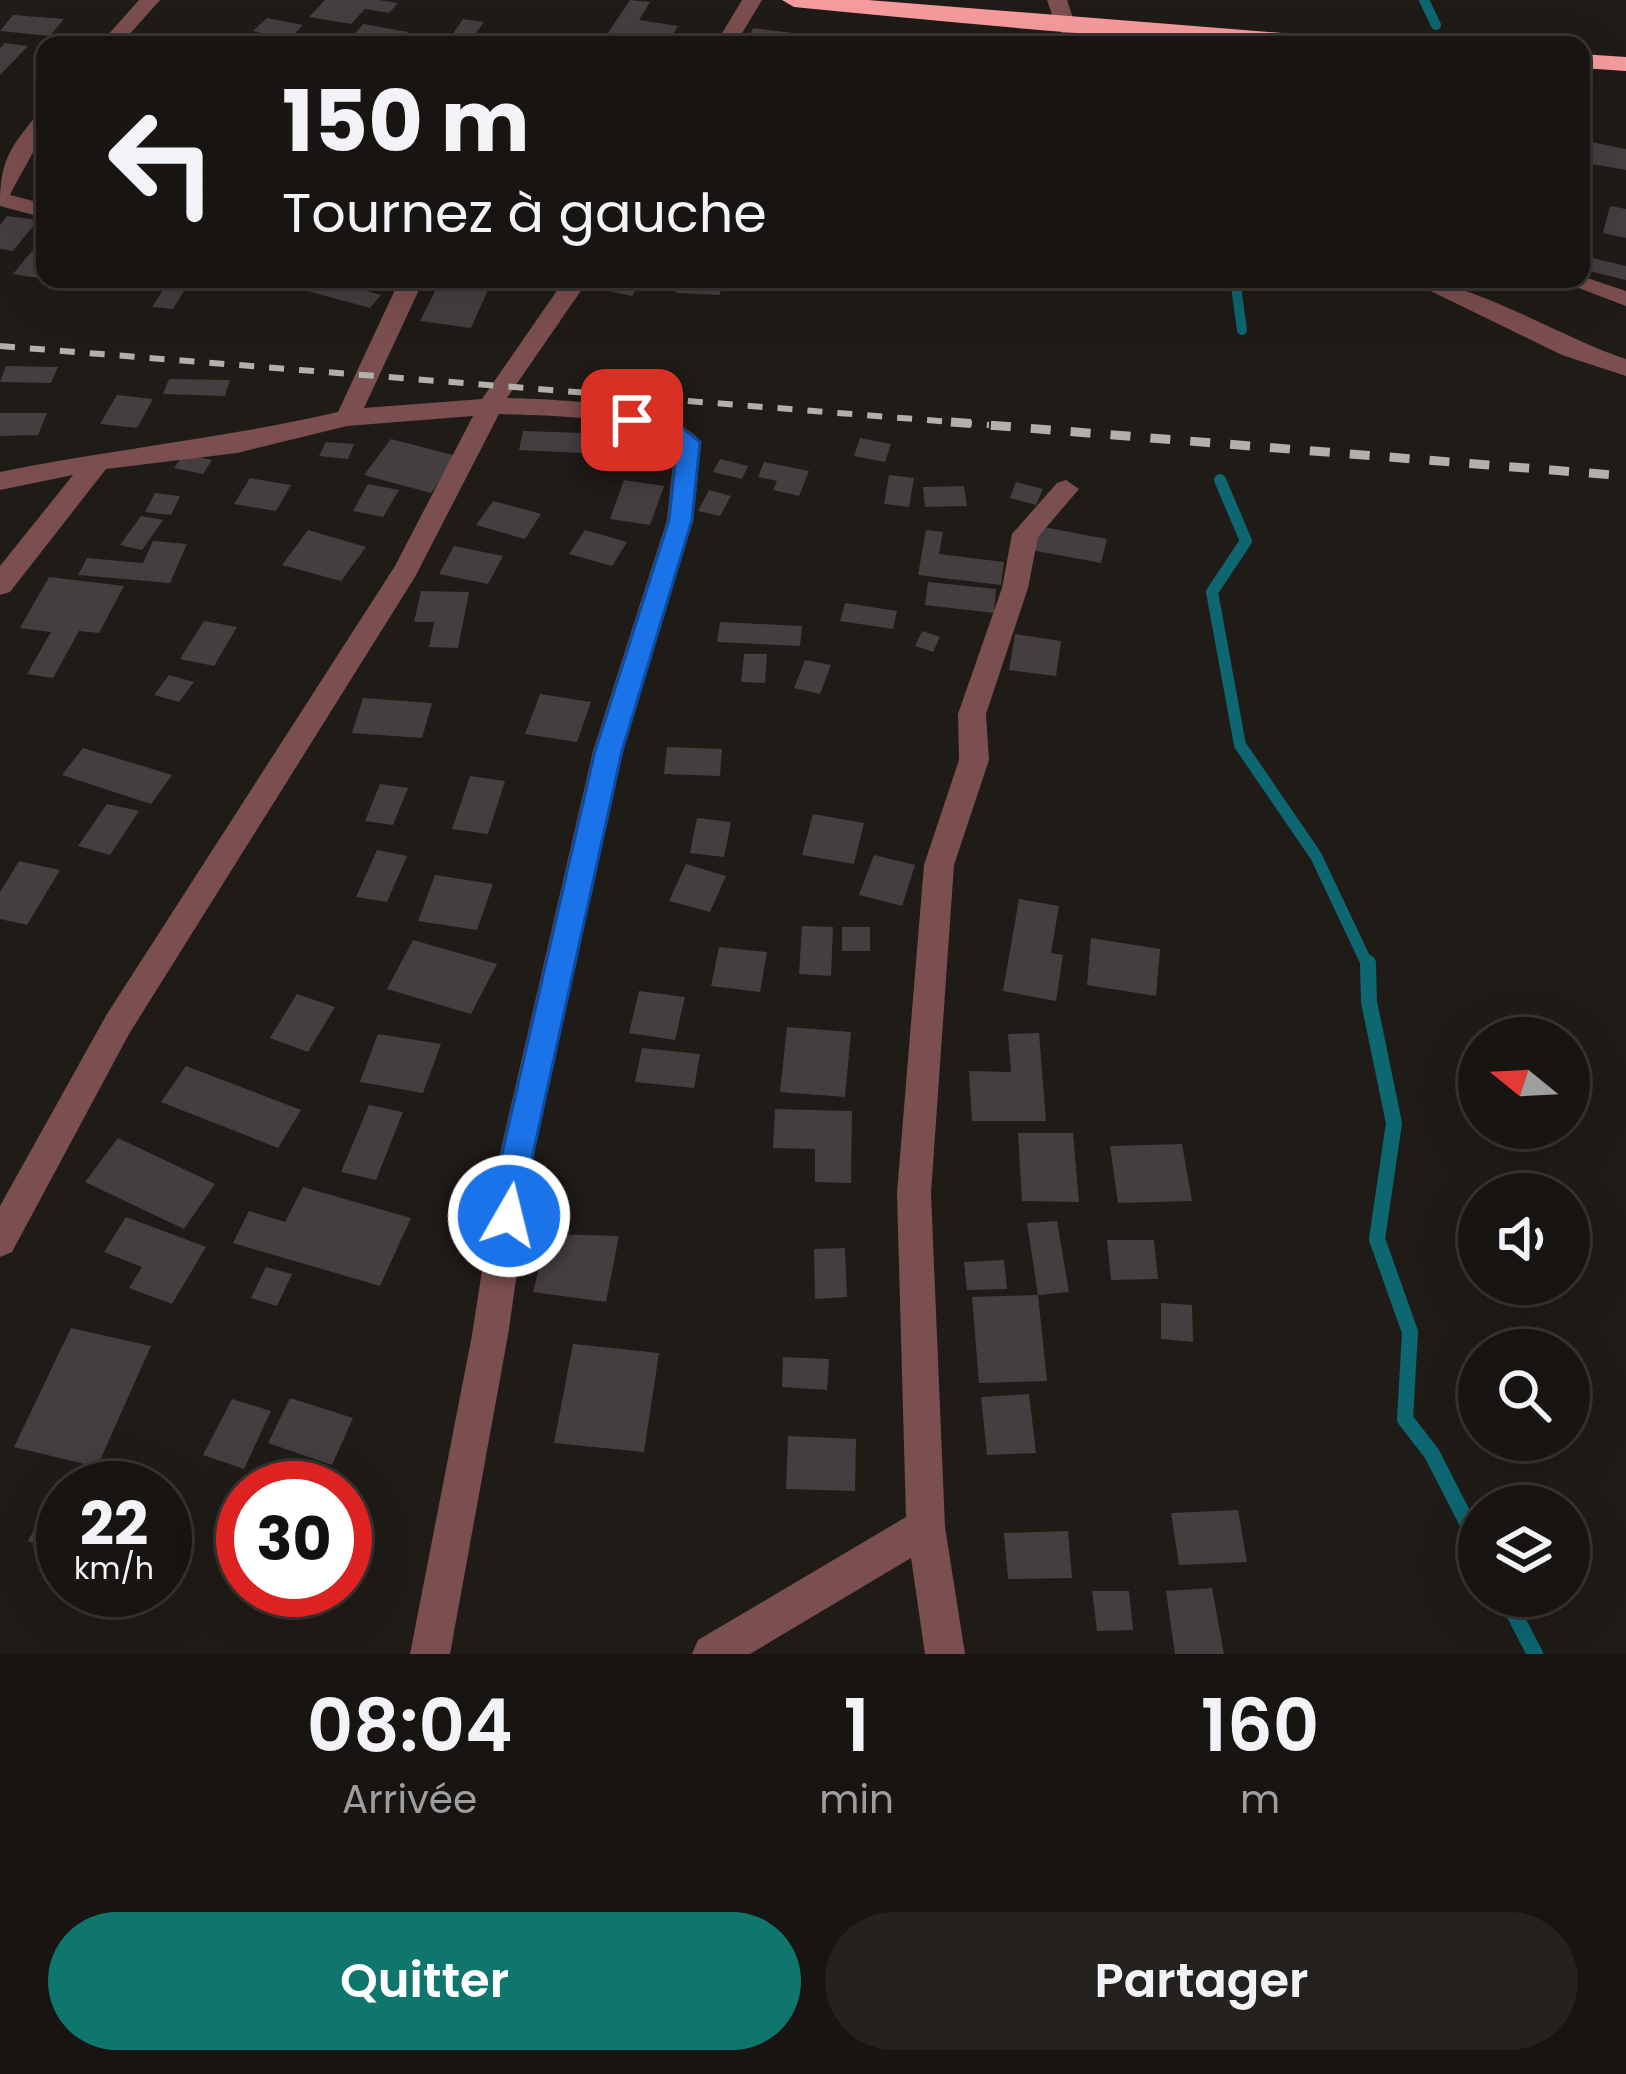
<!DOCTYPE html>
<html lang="fr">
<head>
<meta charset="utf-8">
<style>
  body { margin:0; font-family:Poppins,sans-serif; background:#24211f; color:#f1f3f6; height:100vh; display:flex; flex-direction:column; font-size:45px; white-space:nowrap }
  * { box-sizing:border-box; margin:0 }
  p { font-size:39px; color:#9e9e9f }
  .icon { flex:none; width:66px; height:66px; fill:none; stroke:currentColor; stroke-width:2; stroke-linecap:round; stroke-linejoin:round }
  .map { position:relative; height:1654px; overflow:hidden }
  .side { display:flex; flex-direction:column; background:#171411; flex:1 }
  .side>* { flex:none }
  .guide { position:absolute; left:36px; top:36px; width:1554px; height:252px; border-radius:24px; box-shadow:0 12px 48px #0002,0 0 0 3px #363331; background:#171411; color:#f1f3f6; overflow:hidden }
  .needle { width:78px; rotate:288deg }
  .buttons { position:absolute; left:1458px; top:1017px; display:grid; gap:24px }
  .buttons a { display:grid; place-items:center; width:132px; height:132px; border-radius:50%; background:#171411; box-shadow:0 12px 48px #0002,0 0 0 3px #363331; font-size:60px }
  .speed { position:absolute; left:36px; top:1461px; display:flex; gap:24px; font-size:60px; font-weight:700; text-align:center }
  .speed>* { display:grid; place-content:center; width:156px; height:156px; border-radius:50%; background:#171411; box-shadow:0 12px 48px #0002,0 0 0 3px #363331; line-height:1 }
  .speed small { font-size:30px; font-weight:400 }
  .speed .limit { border:18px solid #d22; background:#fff; color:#111 }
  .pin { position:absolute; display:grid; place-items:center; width:102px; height:102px; color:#fff; margin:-51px; border-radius:24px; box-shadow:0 6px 18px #0006 }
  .me { position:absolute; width:132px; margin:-66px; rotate:8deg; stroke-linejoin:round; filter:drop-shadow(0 0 9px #0008) }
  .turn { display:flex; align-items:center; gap:42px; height:252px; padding:0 48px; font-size:54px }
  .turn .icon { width:156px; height:156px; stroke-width:2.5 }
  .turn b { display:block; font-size:84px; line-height:102px }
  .eta { display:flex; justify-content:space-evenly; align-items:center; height:204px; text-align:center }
  .eta b { font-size:72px; font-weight:600; line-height:84px }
  .button { display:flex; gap:24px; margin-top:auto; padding:24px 48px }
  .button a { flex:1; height:138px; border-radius:72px; background:#0f766e; color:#fff; font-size:48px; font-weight:600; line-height:138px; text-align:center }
  .button a+a { background:#24211f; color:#f1f3f6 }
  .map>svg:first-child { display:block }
</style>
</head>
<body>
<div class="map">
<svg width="1626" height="1654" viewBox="0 0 1626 1654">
  <rect width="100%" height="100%" fill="#1f1b17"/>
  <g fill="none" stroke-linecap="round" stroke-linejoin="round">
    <path stroke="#0d6670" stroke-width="10" d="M1424,0L1436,25
      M1235,279L1242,330"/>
    <path stroke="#0d6670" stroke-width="12" d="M1220,480L1246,541L1212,592L1240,745L1316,856L1368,966"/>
    <path stroke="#0d6670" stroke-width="16" d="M1368,963L1369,1002L1394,1123L1377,1239L1410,1332L1405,1419L1432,1454L1479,1546
      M1505,1596L1535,1654"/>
  </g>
  <path fill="#443e41" d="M325,0H379L398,3L389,13L365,9L351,24L309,17Z
    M630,0L650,2L639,20L678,26L667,45L604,39Z
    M13,15L64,19L50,36L0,31Z
    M267,18L303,25L290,39L253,31Z
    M463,19L484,22L472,38L452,35Z
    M363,24L408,32L398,45L349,41Z
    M753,28L793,33L788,45H745Z
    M5,43L28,46L0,75V48Z
    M1581,140L1626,149V170L1581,162Z
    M1610,206L1626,209V238L1603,233Z
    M7,216L38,220L13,251L0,249V225Z
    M32,251L45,252V279L13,274Z
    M1581,255L1626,266V280L1581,269Z
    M170,279H212L207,288L187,286L173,309L152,307Z
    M310,279H324L381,295L370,308L300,289Z
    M441,279L492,281L471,328L420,321Z
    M600,279H643L632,296L594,288Z
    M679,279H722L720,295L676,293Z
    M6,366L58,367L51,383L0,382Z
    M169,379L230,380L225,396L163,394Z
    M117,395L153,399L137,428L100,424Z
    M0,413H47L38,435L0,436Z
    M523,431L585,433L581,453L519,450Z
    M860,438L891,444L885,462L854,456Z
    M391,439L457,456L431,493L364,475Z
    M326,442L354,444L348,459L319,456Z
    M184,454L212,460L203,474L174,468Z
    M720,459L748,466L742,479L713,472Z
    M764,462L809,471L799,496L773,490L777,481L758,477Z
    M889,475L914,478L909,507L884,504Z
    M250,478L291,485L276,511L234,504Z
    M624,480L664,486L650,525L610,519Z
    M1016,482L1043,489L1036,505L1010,498Z
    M368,484L399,490L383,517L353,511Z
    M964,486L967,506L925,507L923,487Z
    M709,490L731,496L720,516L698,511Z
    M155,493L180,496L171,515L145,512Z
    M493,501L541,514L525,539L476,525Z
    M141,516L163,520L142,550L120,545Z
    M1038,526L1107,539L1101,563L1031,550Z
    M308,530L366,547L341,581L282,565Z
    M585,530L627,542L612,566L569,554Z
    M926,530L943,532L939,554L1004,562L1001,585L918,575Z
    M153,541L187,544L170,583L78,575L87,558L143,563Z
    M454,546L503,556L488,584L439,574Z
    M49,577L124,586L99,633L79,631L53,678L27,674L51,632L20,628Z
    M928,582L996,589L994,613L925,605Z
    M421,591L469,592L458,648L429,647L434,622H414Z
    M845,603L897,611L893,629L840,621Z
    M204,621L237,627L214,666L180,659Z
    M720,622L802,626L800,646L717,642Z
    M922,631L940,637L933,652L915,646Z
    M1015,634L1061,641L1056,676L1009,670Z
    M744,654H767L765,683L741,682Z
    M805,660L831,665L820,694L794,688Z
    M169,675L194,682L179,702L154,695Z
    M540,694L591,702L577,742L525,734Z
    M363,698L432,703L422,738L352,733Z
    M667,747L722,749L720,776L664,774Z
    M83,748L172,775L151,804L62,775Z
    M470,776L505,781L488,834L452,829Z
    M380,784L408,788L393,825L365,821Z
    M107,804L139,811L110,855L78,846Z
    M813,814L864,823L854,864L802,855Z
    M697,818L731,822L724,857L690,853Z
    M377,850L407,856L387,902L356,897Z
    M874,855L915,865L902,906L859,895Z
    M19,861L60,870L27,925L0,919V892Z
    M686,864L726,876L710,912L669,901Z
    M435,875L493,884L477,930L418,921Z
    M1019,899L1059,906L1051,953L1063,955L1056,1001L1003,991Z
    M802,926L833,927L831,976L799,974Z
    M842,927H870V951H842Z
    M1091,938L1160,949L1156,996L1087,985Z
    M413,940L497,964L471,1014L387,989Z
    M719,947L767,952L760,992L711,986Z
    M639,991L685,997L675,1040L629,1033Z
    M297,994L335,1007L308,1052L270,1038Z
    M787,1027L851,1032L845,1097L780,1092Z
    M1039,1033L1046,1121H972L969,1071L1011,1072L1008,1034Z
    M378,1034L441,1044L423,1093L360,1082Z
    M642,1048L700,1054L694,1088L635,1082Z
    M186,1066L301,1110L278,1148L161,1102Z
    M369,1105L403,1112L376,1180L341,1172Z
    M775,1109L852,1111L851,1183L815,1182V1149L773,1148Z
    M1018,1133H1073L1079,1202L1022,1201Z
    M118,1138L215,1184L184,1229L85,1182Z
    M1182,1144L1192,1201L1118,1203L1110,1146Z
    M303,1187L411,1218L380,1286L233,1243L249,1211L285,1222Z
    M126,1217L206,1247L172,1304L129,1288L142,1267L104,1252Z
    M1057,1221L1069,1292L1038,1295L1027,1223Z
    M548,1234L619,1236L606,1302L533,1292Z
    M1107,1240H1154L1158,1279L1111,1280Z
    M845,1248L847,1297L815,1299L814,1249Z
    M1004,1260L1007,1289L967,1290L964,1262Z
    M266,1267L292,1274L277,1306L251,1298Z
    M1038,1295L1047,1381L979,1383L972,1297Z
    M1161,1303L1192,1305L1193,1342L1161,1339Z
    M71,1328L151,1346L97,1467L14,1447Z
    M573,1344L659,1353L644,1452L554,1443Z
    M783,1357L829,1359L827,1390L782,1387Z
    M1029,1394L1036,1453L987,1455L981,1397Z
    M290,1398L353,1418L332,1465L268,1443Z
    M232,1399L271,1411L244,1469L203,1455Z
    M788,1436L856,1439L855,1491L786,1489Z
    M55,1493L63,1496V1555L28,1541Z
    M1238,1510L1247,1562L1179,1565L1171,1513Z
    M1068,1531L1072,1578L1008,1579L1004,1533Z
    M63,1562V1590H114L104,1608L50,1585Z
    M1212,1588L1224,1654H1175L1166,1591Z
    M1092,1591H1129L1133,1630L1097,1631Z"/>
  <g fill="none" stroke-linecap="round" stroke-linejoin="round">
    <path fill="#7b4e4f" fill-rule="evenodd" d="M139,0H160L120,45H99Z
      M742,0H762L735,45H715Z
      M1047,0H1067L1075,24L1094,45H1073L1056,26Z
      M45,111C45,139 23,168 10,195L45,204V218L0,206C0,159 10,149 38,113Z
      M1581,276L1626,291V306L1555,279Z
      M400,279H424L364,408L482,399L565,279H589L507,398C556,400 669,401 701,442L693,520L623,751L535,1149L508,1335L450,1654H410L472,1335L501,1149L593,751L667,520L675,445C634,415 549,416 499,414L415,577L129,1034L12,1252L0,1257V1206L107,1014L395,566L473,416L347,426L237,453L106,469L10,592L0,595V566L73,475L0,490V472C112,449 226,438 338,412Z
      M1406,279C1470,279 1561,338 1626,359V376L1562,355Z
      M1066,480L1079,489L1038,537L1028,588L986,714L989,760L954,865L931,1193L945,1527L965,1654H925L911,1558L750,1654H692L698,1640L906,1517L897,1193L924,865L959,760L958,714L1002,588L1012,534L1057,483Z"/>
    <path fill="#f69b9d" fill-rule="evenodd" d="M782,0H868L1344,38L1356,45C1168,45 981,25 794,7Z
      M1581,54L1626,57V71L1581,68Z"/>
    <path stroke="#b3afac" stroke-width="6" stroke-dasharray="15 15" stroke-linecap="butt" d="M0,346L989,425"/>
    <path stroke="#b3afac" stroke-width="9" stroke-dasharray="20 20" stroke-linecap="butt" d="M951,422L1626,476"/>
  </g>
  <path fill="#1a73e8" stroke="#114b97" stroke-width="3" d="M632,413L674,421L700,442L692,520L622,751L534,1149L520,1227L509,1231L498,1227L493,1216L503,1149L595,751L669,520L677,445L659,433L624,426L620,420Z"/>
</svg>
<div class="buttons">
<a><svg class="needle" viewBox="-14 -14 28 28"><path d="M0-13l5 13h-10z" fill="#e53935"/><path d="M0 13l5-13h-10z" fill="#9e9e9f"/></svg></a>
<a><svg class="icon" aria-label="sound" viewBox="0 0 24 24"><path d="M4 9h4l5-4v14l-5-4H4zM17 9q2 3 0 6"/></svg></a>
<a><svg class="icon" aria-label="search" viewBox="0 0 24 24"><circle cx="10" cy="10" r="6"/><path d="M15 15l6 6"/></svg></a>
<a><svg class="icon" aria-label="layers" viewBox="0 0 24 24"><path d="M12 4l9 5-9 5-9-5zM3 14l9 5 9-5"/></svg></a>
</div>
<div class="speed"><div>22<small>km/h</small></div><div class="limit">30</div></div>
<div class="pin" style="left:632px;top:420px;background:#d93025"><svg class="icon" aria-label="arrive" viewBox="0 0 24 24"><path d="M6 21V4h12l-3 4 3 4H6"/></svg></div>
<svg class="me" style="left:509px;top:1216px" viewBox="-20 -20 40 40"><circle r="17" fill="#1a73e8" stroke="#fff" stroke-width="3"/><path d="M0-11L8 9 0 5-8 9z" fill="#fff"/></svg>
<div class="guide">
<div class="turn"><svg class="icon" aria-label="left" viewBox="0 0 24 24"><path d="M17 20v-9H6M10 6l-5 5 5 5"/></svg><div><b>150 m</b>Tournez à gauche</div></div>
</div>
</div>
<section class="side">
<div class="eta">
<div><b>08:04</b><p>Arrivée</p></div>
<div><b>1</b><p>min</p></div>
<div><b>160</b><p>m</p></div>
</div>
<div class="button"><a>Quitter</a><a>Partager</a></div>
</section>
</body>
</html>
